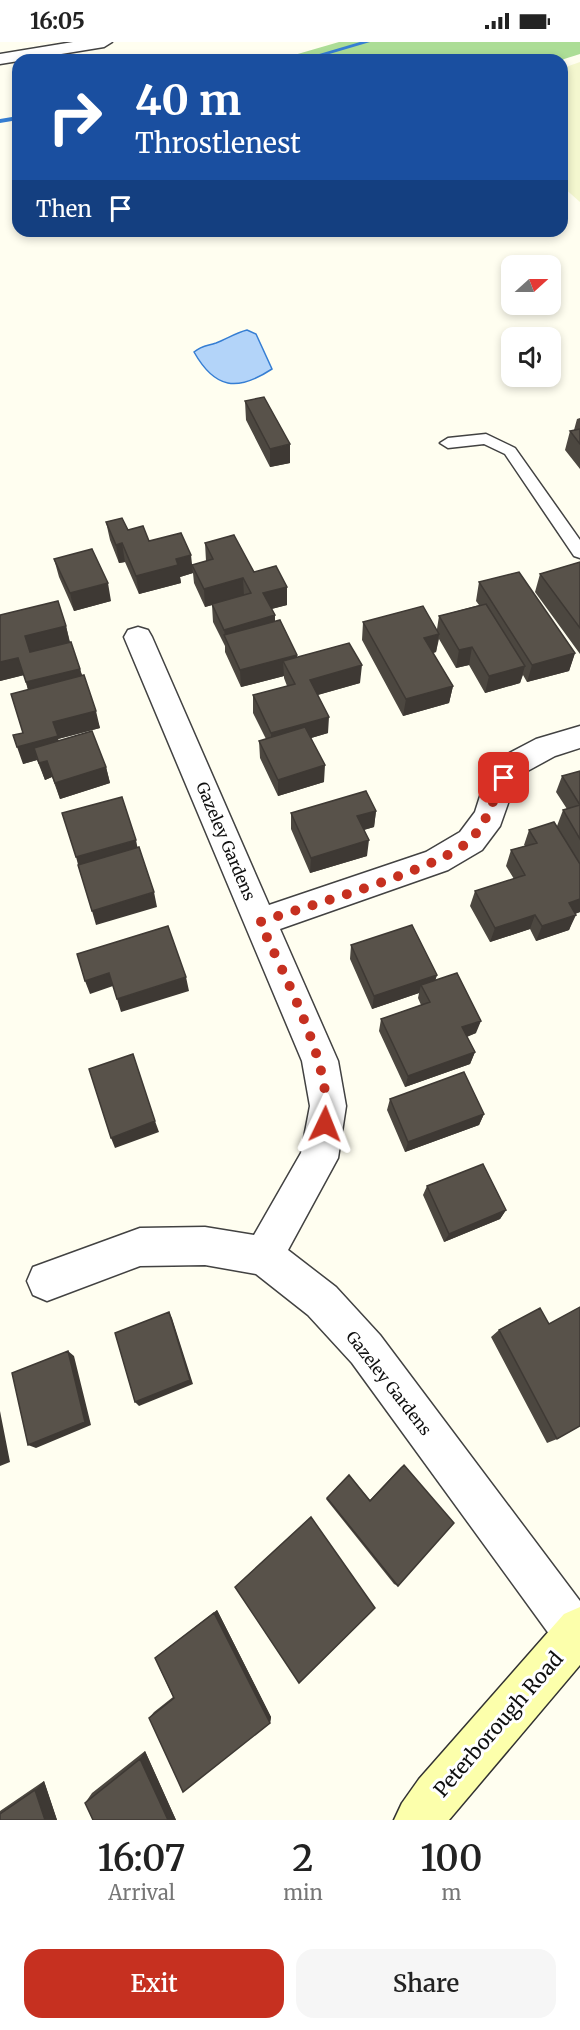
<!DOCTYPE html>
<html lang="en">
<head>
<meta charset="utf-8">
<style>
  body { margin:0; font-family:Merriweather,serif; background:#f6f6f6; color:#222; height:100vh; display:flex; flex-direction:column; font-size:22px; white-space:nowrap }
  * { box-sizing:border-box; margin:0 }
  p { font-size:20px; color:#767676 }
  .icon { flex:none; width:33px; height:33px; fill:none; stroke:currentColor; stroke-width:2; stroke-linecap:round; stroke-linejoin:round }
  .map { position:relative; height:1778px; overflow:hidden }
  .sheet { display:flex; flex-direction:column; background:#fff; flex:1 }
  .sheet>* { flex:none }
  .top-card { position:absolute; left:12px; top:12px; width:556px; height:183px; border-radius:18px; box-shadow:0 3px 9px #0003; background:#1a4fa0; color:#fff; overflow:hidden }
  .needle { width:39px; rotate:69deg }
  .buttons { position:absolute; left:501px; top:213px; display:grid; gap:12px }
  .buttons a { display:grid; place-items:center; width:60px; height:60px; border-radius:12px; background:#fff; box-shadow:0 3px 9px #0003; font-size:30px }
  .pin { position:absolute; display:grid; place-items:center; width:51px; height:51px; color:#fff; margin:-26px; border-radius:12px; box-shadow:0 3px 9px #0006 }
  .me { position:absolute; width:66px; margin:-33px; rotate:2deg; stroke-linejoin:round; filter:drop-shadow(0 0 4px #0008) }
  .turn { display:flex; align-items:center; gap:21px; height:126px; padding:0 24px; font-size:27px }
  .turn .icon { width:78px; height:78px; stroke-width:2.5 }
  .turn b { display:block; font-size:42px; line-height:51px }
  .then { display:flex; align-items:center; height:57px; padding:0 24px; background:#0003; gap:12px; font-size:22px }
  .eta { display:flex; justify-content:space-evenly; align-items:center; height:102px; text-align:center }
  .eta b { font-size:36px; font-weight:600; line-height:42px }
  .button { display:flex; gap:12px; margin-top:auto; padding:12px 24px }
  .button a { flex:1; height:69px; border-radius:18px; background:#c63020; color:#fff; font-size:24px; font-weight:600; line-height:69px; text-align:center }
  .button a+a { background:#f6f6f6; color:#222 }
  .status { display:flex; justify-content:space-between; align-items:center; height:42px; padding:0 30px; background:#fff; direction:ltr }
  .status svg { height:16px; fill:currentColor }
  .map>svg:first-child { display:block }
</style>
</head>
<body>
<div class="status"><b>16:05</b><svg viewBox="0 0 49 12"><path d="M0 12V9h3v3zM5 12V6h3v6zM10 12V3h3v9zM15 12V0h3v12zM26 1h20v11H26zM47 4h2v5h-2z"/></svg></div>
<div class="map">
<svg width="580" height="1778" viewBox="0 0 580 1778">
  <rect width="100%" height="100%" fill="#fffef0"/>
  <path fill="#f4f7cf" d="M580,20V160L562,144L563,26Z"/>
  <path fill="#acdd96" d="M339,0H580V12L561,18H277Z"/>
  <path fill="#b3d4f9" stroke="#367ed3" stroke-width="1.5" d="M247,288L256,292L272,327C237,350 215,347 194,310C202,303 207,304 216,301C227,297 235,291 247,288Z"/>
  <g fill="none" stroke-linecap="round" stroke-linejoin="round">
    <path fill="#367ed3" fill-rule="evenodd" d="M360,0H370L309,18H299Z
      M18,74V78L0,81V77Z"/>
    <defs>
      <path id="service" d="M486,392L515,406L580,498V516L574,514L505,412L484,402L448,406L440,401L448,396Z"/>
      <path id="minor" d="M73,0H112L104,5L0,22V12Z
        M138,585L148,588L152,595L269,863L426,810L460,790L475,770L482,748L500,716L536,697L580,684V706L555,714L522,732L512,750L500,784L482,808L448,828L280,887L338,1019L346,1064L338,1116L288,1208L336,1245L380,1293L580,1559V1612L576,1614L560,1607L352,1321L308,1273L256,1232L205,1223L140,1224L47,1259L33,1253L27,1239L33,1225L140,1186L205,1185L254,1193L301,1111L310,1064L302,1019L124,595L128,588Z"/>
      <path id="secondary" d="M580,1565V1623L449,1778H394L402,1761L419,1737L564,1572Z"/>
    </defs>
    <use href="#service" stroke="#424242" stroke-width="3"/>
    <use href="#minor" stroke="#424242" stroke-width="3"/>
    <use href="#secondary" stroke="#313131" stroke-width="3"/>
    <use href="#service" fill="#fff" fill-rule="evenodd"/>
    <use href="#minor" fill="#fff" fill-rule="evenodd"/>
    <use href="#secondary" fill="#fcffab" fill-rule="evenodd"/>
  </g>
  <path fill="#4c4740" d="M245,359L290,421L270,425L246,378Z
    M580,376V427L565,408L570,389L574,388L577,377Z
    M106,480L128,488L192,523L206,519L205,501L254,530L287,545V563L271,567L275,580L297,613V615L360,641L318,653L328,691L311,696L324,740L278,754L260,716L259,699L266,697L253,671V653L287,644L284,636V634L241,645L225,610V604L213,580L212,563L205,565L194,541L193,531L180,535L181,541L139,552L125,520L119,521L110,498Z
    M54,517L111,559L74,569L59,535Z
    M580,520V612L535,550L540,532Z
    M479,540L575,611L569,629L527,640L523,633L520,641L485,651L469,623L456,626L439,597L436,610L433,611L453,644L449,661L403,674L362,598L363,580L437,587L439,574L479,563L476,559Z
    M0,573L66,584L70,600L80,627L100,686L58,697L59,699L106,725L110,741L60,757L52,735L45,738L37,718L23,722V691L28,648L24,633L0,639Z
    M580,729V870L575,872L569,888L536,899L530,887L490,900L470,864L475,849L514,837L506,824L511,808L525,804L524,803L529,788L557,784L563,768L567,767L556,750L562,734Z
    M376,769L374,785L364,788L367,814L310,831L291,787V771Z
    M351,903L437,933L435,938L476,991L467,995L475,1010L470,1022L405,1045L379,989L381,977L421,963L418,956L419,951L372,967L350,917Z
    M390,1057L484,1072L479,1083L405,1110L387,1068Z
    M427,1144L506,1168L500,1177L444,1200L423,1153Z
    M499,1288L557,1397L547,1401L491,1295Z
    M404,1423L398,1544L394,1542L326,1457L349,1433L370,1458L401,1425Z
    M217,1568L271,1675L270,1681L149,1676L154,1670L173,1655L155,1616Z
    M145,1709L176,1778H93L85,1761L92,1751Z
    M44,1739L57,1778H0V1769Z"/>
  <path fill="#3e3934" d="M290,402V421L270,425V407Z
    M122,501L125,520L119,521L116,503Z
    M191,513L193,531L180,535L181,541L139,552L136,534L176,517Z
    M243,536L244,554L205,565L204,547Z
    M108,541L111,559L74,569L70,551Z
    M287,545V563L264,569L263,551Z
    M275,573V591L225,594L224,588Z
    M66,584L70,602L30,611L25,594Z
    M439,592L436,610L422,614L424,596Z
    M472,605L469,623L456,626L459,608Z
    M575,611L569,629L527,640L532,623Z
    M297,613V630L283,619L284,634L241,645L240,628Z
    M18,616L24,633L0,639V620Z
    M362,623L360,641L310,655V638Z
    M525,624L520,641L485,651L489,634Z
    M80,627L85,644L31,658L26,640Z
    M453,644L449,661L403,674L406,657Z
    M96,669L100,686L58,697L63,711L34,706L37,718L23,722L17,705L53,680Z
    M329,675L328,691L271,708V691Z
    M47,719L52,735L45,738L39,721Z
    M325,723L324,740L278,754V738Z
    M106,725L110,741L60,757L55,741Z
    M376,769L374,785L356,790L357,774Z
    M136,798L139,813L80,830L76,815Z
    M369,798L367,814L310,831L311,816Z
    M154,850L157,865L96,883L92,869Z
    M580,857V870L563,876L569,861Z
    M535,873L530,887L490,900L495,886Z
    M576,873L569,888L536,899L542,884Z
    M109,931L113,944L90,952L85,939Z
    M437,933L433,946L421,943L419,951L372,967L374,954Z
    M186,935L189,949L121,970L117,957Z
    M481,979L476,991L457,998L462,985Z
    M475,1010L470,1022L405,1045L408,1034Z
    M484,1072L479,1083L405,1110L408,1100Z
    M155,1079L159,1090L115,1106L111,1096Z
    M506,1168L500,1177L444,1200L449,1192Z
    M169,1270L172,1276L193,1342L139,1364L135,1360Z
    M68,1309L74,1314L91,1383L36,1406L28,1403Z
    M0,1369L10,1420L0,1424Z
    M217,1568L271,1675L270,1681L214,1571Z
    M145,1709L176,1778H168L140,1717Z
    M44,1739L57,1778H45L35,1748Z"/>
  <path fill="#58524a" stroke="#3e3934" stroke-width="1.5" d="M264,355L290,402L270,407L245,359Z
    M580,387V402L570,389Z
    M122,476L128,488L143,484L149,499L181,491L191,513L176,517L178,523L136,534L122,501L116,503L106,480Z
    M234,493L254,530L276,524L287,545L263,551L275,573L224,588L212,562L251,551L243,536L204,547L192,523L213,517L205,501Z
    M92,507L108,541L70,551L54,517Z
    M580,520V586L540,532Z
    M519,530L575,611L532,623L479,540Z
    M58,559L66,584L25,594L30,610L71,600L80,627L26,640L18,616L0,620V573Z
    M486,562L525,624L489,634L472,605L459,608L439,574Z
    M423,564L439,592L424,596L453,644L406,657L363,580Z
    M280,578L297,613L240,628L224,593Z
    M349,601L362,623L310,638L329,675L271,691L253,653L295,642L283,619Z
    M84,633L96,669L53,680L58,694L17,705L13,693L23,691L11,652Z
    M305,685L325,723L278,738L259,699Z
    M92,689L106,725L55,741L47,719L39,721L34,706Z
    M580,729V797L563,768L580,763L562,734Z
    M366,749L376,769L357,774L369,798L311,816L291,771Z
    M122,755L136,798L76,815L62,771Z
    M554,780L580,822V857L569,861L576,873L542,884L535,873L495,886L475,849L525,833L511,808L537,801L529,788Z
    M139,805L154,850L92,869L78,823Z
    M412,883L437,933L374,954L351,903Z
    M168,884L186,935L117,957L109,931L85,939L77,912Z
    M457,931L481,979L462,985L475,1010L408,1034L381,977L430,960L421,943Z
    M133,1012L155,1079L111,1096L89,1027Z
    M464,1030L484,1072L408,1100L390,1057Z
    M483,1122L506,1168L449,1192L427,1144Z
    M580,1265V1384L557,1397L499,1288L540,1266L549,1282Z
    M169,1270L190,1338L135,1360L115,1291Z
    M68,1309L85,1380L28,1403L12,1331Z
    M404,1423L454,1481L398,1544L327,1456L349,1433L370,1459Z
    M311,1475L375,1566L299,1641L235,1545Z
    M214,1571L270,1681L183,1750L149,1676L174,1656L155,1616Z
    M140,1717L168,1778H93L85,1761Z
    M35,1748L45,1778H0V1772Z"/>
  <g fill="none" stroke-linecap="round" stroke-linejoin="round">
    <path stroke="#c63020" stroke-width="10" stroke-dasharray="0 18" d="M325,1082C335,1027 283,932 260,880C303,865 448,825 472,796C490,776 491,759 504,736"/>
  </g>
  <g text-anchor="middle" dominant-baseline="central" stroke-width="6" stroke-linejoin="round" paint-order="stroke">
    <g font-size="16" fill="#0f0f0f" stroke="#fff">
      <text transform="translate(226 799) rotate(67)">Gazeley Gardens</text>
      <text transform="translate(389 1341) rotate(52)">Gazeley Gardens</text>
    </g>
    <g font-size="20" fill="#0f0f0f" stroke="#fff">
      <text transform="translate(498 1682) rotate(-49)">Peterborough Road</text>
    </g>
  </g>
</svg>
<div class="buttons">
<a><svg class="needle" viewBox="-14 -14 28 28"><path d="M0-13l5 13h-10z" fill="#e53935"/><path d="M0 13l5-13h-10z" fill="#767676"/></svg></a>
<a><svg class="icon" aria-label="sound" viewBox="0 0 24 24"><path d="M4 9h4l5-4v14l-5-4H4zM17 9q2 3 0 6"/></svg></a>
</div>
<div class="pin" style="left:504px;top:736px;background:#d93025"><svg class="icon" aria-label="arrive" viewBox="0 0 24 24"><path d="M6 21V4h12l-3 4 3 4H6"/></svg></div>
<svg class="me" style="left:325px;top:1082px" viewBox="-20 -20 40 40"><path d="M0-17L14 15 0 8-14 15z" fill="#c63020" stroke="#fff" stroke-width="4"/></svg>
<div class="top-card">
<div class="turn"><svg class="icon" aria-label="right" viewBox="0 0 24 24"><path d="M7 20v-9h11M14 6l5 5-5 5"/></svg><div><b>40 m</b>Throstlenest</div></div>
<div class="then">Then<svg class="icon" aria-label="arrive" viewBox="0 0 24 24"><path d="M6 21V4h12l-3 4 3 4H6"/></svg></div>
</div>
</div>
<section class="sheet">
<div class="eta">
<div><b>16:07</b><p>Arrival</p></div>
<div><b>2</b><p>min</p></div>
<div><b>100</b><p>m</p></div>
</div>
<div class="button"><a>Exit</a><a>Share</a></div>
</section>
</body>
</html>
